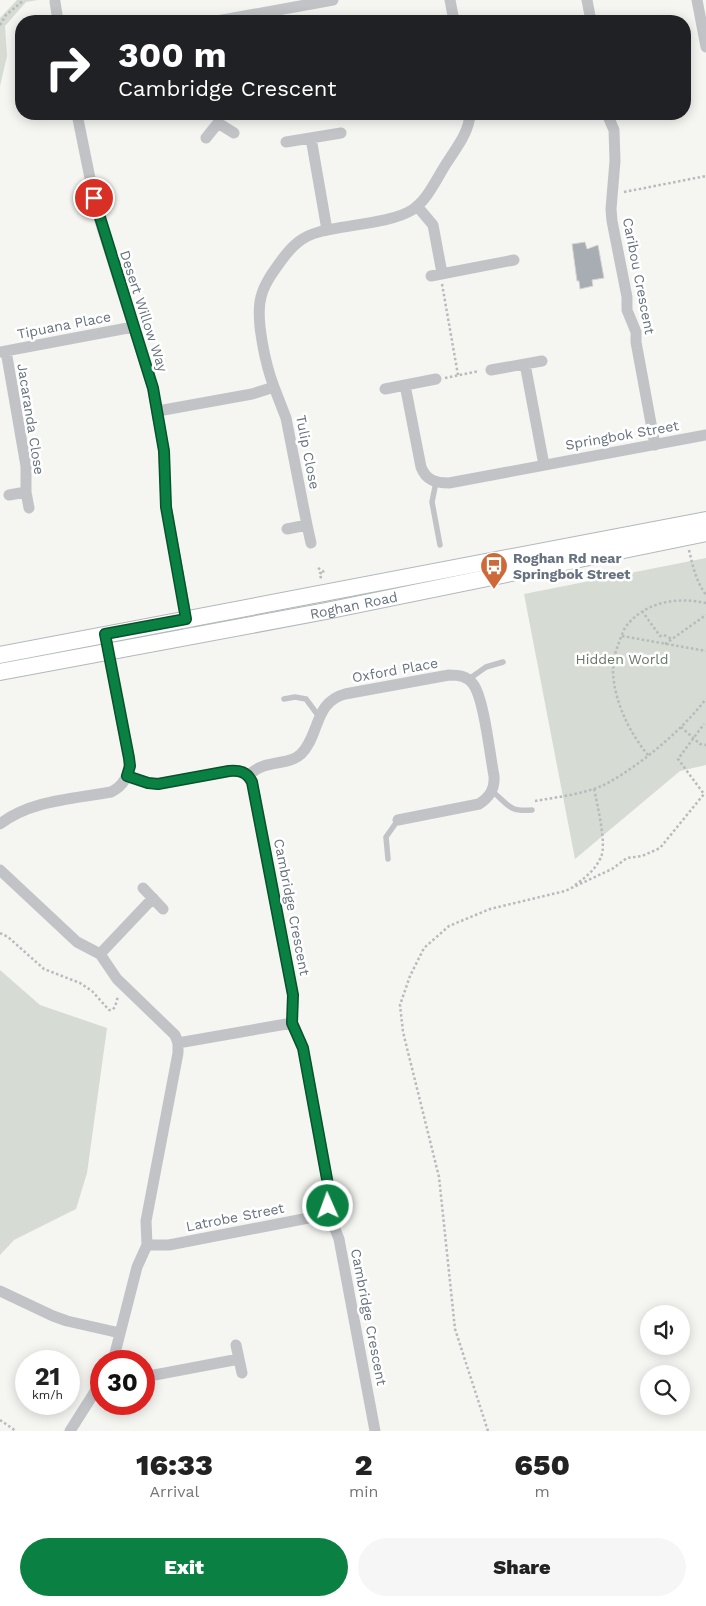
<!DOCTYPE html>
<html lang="en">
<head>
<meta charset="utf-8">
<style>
  body { margin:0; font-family:"Work Sans",sans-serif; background:#f6f6f6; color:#222; height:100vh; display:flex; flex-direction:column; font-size:19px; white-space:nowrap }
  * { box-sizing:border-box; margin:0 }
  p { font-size:16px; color:#767676 }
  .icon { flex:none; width:28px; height:28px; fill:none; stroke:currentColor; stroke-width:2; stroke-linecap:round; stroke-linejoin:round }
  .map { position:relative; height:1431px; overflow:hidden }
  .side { display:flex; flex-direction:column; background:#fff; flex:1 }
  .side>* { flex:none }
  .hud { position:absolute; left:15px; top:15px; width:676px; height:105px; border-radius:20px; box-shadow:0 2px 12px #0003; background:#202124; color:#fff; overflow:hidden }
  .controls { position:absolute; left:640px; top:1305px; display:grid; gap:10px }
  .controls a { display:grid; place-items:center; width:50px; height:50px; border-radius:50%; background:#fff; box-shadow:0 2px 12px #0003; font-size:25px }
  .speed { position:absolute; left:15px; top:1350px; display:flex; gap:10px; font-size:25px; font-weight:700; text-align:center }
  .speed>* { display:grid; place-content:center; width:65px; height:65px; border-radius:50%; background:#fff; box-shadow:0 2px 12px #0003; line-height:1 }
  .speed small { font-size:12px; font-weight:400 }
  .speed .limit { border:8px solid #d22; background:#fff; color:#111 }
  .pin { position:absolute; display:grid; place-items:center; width:42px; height:42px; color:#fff; margin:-21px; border:2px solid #fff; border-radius:50%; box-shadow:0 1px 5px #0007 }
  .me { position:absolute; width:55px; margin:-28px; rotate:358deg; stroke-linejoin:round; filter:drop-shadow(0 0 4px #0008) }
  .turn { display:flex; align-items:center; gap:18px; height:105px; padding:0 20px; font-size:22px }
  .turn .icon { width:65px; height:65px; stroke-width:2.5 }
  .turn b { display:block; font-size:35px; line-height:42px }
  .eta { display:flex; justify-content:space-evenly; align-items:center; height:85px; text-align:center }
  .eta b { font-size:30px; font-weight:800; line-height:35px }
  .primary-button { display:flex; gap:10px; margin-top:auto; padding:10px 20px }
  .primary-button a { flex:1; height:58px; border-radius:30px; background:#0b8043; color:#fff; font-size:20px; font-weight:800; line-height:58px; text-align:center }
  .primary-button a+a { background:#f6f6f6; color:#222 }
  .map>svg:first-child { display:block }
</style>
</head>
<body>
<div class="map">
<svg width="706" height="1431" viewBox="0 0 706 1431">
  <rect width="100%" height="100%" fill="#f5f5f2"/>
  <path fill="#d6dbd3" d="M17,0H38L26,2L5,26L7,56L0,86V18Z
    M706,558V765L680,771L575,859L524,594Z
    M0,970L40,1005L107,1028L87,1173L76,1209L14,1240L0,1255Z"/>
  <path fill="#a7adb3" stroke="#d6d6d4" d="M585,242L587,249L598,245L604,278L592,280L593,286L580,289L579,281H577L572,244Z"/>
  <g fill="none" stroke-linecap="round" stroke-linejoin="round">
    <defs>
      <g id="secondary">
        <path d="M0,655L706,520"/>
        <path id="s1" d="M0,672L326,611L706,533"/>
      </g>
    </defs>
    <use href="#secondary" stroke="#b3b7bb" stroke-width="18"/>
    <path stroke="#b8babc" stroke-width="2.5" stroke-dasharray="2.5 2.5" stroke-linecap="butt" d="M0,25L6,15L24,0
      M624,192L706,176
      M442,284L458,375
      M445,378L479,371
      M689,550C693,567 696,581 706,595
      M318,568L323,571L324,573H320L321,579
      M642,611L660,636L664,635L672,639
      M622,636L706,651
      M665,644L706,615
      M681,727L700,744L706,745
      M648,755C629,732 614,701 613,671C613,662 615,653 618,645C621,638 623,629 628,624C647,601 679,597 706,603
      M535,801C558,797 585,794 606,784C642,764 681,731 706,699
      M575,885C585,878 596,869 601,857C607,844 597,804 594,788
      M0,933L8,937L44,969L80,983L92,991L109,1010H112L115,1007L118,996
      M0,1420L16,1431
      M488,1431L455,1329L439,1177L403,1032L400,1005L410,976L424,948L449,926L490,909L565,891L612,869L627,858L642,856L660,848L704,794L678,759L704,724"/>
    <path stroke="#c1c3c6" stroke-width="5.5" d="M436,482L432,502L440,545
      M469,679L486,667L503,662
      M284,699L295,697L306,699L320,718
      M492,791C509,805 508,812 532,810
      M388,859L386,837L398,820"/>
    <path stroke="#c1c3c6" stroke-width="11" d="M450,0L454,21
      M587,0L591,21
      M697,0L706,47
      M55,2L58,21
      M217,21L333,0
      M77,114L94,198L101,224L153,389L164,451L166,507L190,638
      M607,114L614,130L615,161L611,209L612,221L627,297V310L636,332V342L655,445
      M206,138L218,123L234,133
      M311,138L327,230
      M286,142L341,133
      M417,206L433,225L442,273
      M431,276L514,260
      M6,351L26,466V492
      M0,352L133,327
      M525,364L544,465
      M491,370L542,361
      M405,385L421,467C426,480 435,483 449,483L706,435
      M274,387L286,418L307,525
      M385,389L436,379
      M158,411L252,394L274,387C266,366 255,319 261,297C264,284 273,272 281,261C291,247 302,236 319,232C344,225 392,223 412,210C428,200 437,177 448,161C457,147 469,132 470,114
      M9,495L26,492L29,508
      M287,529L307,525L311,543
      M127,776L148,783L158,784L229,771C240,770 247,772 252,782L293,995L292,1023L303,1048L329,1190V1214L339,1239L375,1431
      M248,776C265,758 287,767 301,754C320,735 314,702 345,694L449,675C459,675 467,676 473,684C484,698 490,756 494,776C495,789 490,797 479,804L398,820
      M0,824C31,800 74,799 111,792C125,785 130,774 129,759L105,634
      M0,870L77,942L100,954L117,979L175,1035L178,1043V1053L146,1221L147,1245L137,1267L113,1361
      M143,888L163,909
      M100,954L153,898
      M178,1043L292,1023
      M147,1245H169L329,1214
      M0,1291L53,1316L67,1321L120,1333
      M236,1345L242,1373
      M144,1377L239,1359
      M70,1431L101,1382"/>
    <use href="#secondary" stroke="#fff" stroke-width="16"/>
  </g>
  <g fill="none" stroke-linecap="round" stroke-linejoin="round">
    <defs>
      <path id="route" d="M94,198L153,388L164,451L166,507L186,619L105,634L129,758L130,766L127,776L148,783L158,784L229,771C240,770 247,772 252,782L293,995L292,1023L303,1048L329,1190L328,1206"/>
    </defs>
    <use href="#route" stroke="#07532c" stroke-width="12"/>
    <use href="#route" stroke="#0b8043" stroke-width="9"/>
  </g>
  <defs>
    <symbol id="bus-pin" viewBox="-11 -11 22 30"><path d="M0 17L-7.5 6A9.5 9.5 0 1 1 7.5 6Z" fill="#ce6a39" stroke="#fff"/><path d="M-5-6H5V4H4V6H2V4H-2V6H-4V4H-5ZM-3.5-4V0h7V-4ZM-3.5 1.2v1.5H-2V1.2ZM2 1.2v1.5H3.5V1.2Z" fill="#fff"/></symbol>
  </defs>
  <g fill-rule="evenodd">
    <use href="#bus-pin" x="478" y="550" width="32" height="43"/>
  </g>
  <g text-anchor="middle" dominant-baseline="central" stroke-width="5" stroke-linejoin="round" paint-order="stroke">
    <g font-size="14" fill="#67727f" stroke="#fff">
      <text transform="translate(639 276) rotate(79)">Caribou Crescent</text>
      <text transform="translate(144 311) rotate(72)">Desert Willow Way</text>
      <text transform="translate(64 325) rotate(-11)">Tipuana Place</text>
      <text transform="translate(31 419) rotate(81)">Jacaranda Close</text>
      <text transform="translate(622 435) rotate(-10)">Springbok Street</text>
      <text transform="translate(308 452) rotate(79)">Tulip Close</text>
      <text stroke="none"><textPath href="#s1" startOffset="360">Roghan Road</textPath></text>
      <text transform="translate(395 670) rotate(-10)">Oxford Place</text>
      <text transform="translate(292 907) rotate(79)">Cambridge Crescent</text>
      <text transform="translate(235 1217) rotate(-11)">Latrobe Street</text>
      <text transform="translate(369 1317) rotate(79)">Cambridge Crescent</text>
    </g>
    <g font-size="14" font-weight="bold" fill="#67727f" stroke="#fff" text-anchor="start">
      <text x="513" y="558">Roghan Rd near<tspan x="513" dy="16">Springbok Street</tspan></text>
    </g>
    <g font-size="14" fill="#677765" stroke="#fff">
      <text x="622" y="659">Hidden World</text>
    </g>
  </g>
</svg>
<div class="controls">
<a><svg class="icon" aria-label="sound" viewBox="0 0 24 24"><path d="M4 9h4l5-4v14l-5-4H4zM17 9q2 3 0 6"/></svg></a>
<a><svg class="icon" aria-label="search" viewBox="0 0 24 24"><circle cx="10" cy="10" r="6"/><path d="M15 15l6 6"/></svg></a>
</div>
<div class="speed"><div>21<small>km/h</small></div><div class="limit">30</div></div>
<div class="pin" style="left:94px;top:198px;background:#d93025"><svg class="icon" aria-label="arrive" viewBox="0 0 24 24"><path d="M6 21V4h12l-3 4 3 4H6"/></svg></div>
<svg class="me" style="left:328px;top:1206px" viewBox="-20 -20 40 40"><circle r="17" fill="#0b8043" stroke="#fff" stroke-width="3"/><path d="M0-11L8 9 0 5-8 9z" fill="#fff"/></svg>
<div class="hud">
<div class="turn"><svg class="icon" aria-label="right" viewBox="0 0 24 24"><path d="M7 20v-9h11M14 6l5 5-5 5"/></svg><div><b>300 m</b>Cambridge Crescent</div></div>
</div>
</div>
<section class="side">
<div class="eta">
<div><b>16:33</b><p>Arrival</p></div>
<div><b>2</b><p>min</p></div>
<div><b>650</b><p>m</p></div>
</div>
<div class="primary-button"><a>Exit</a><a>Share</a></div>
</section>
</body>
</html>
